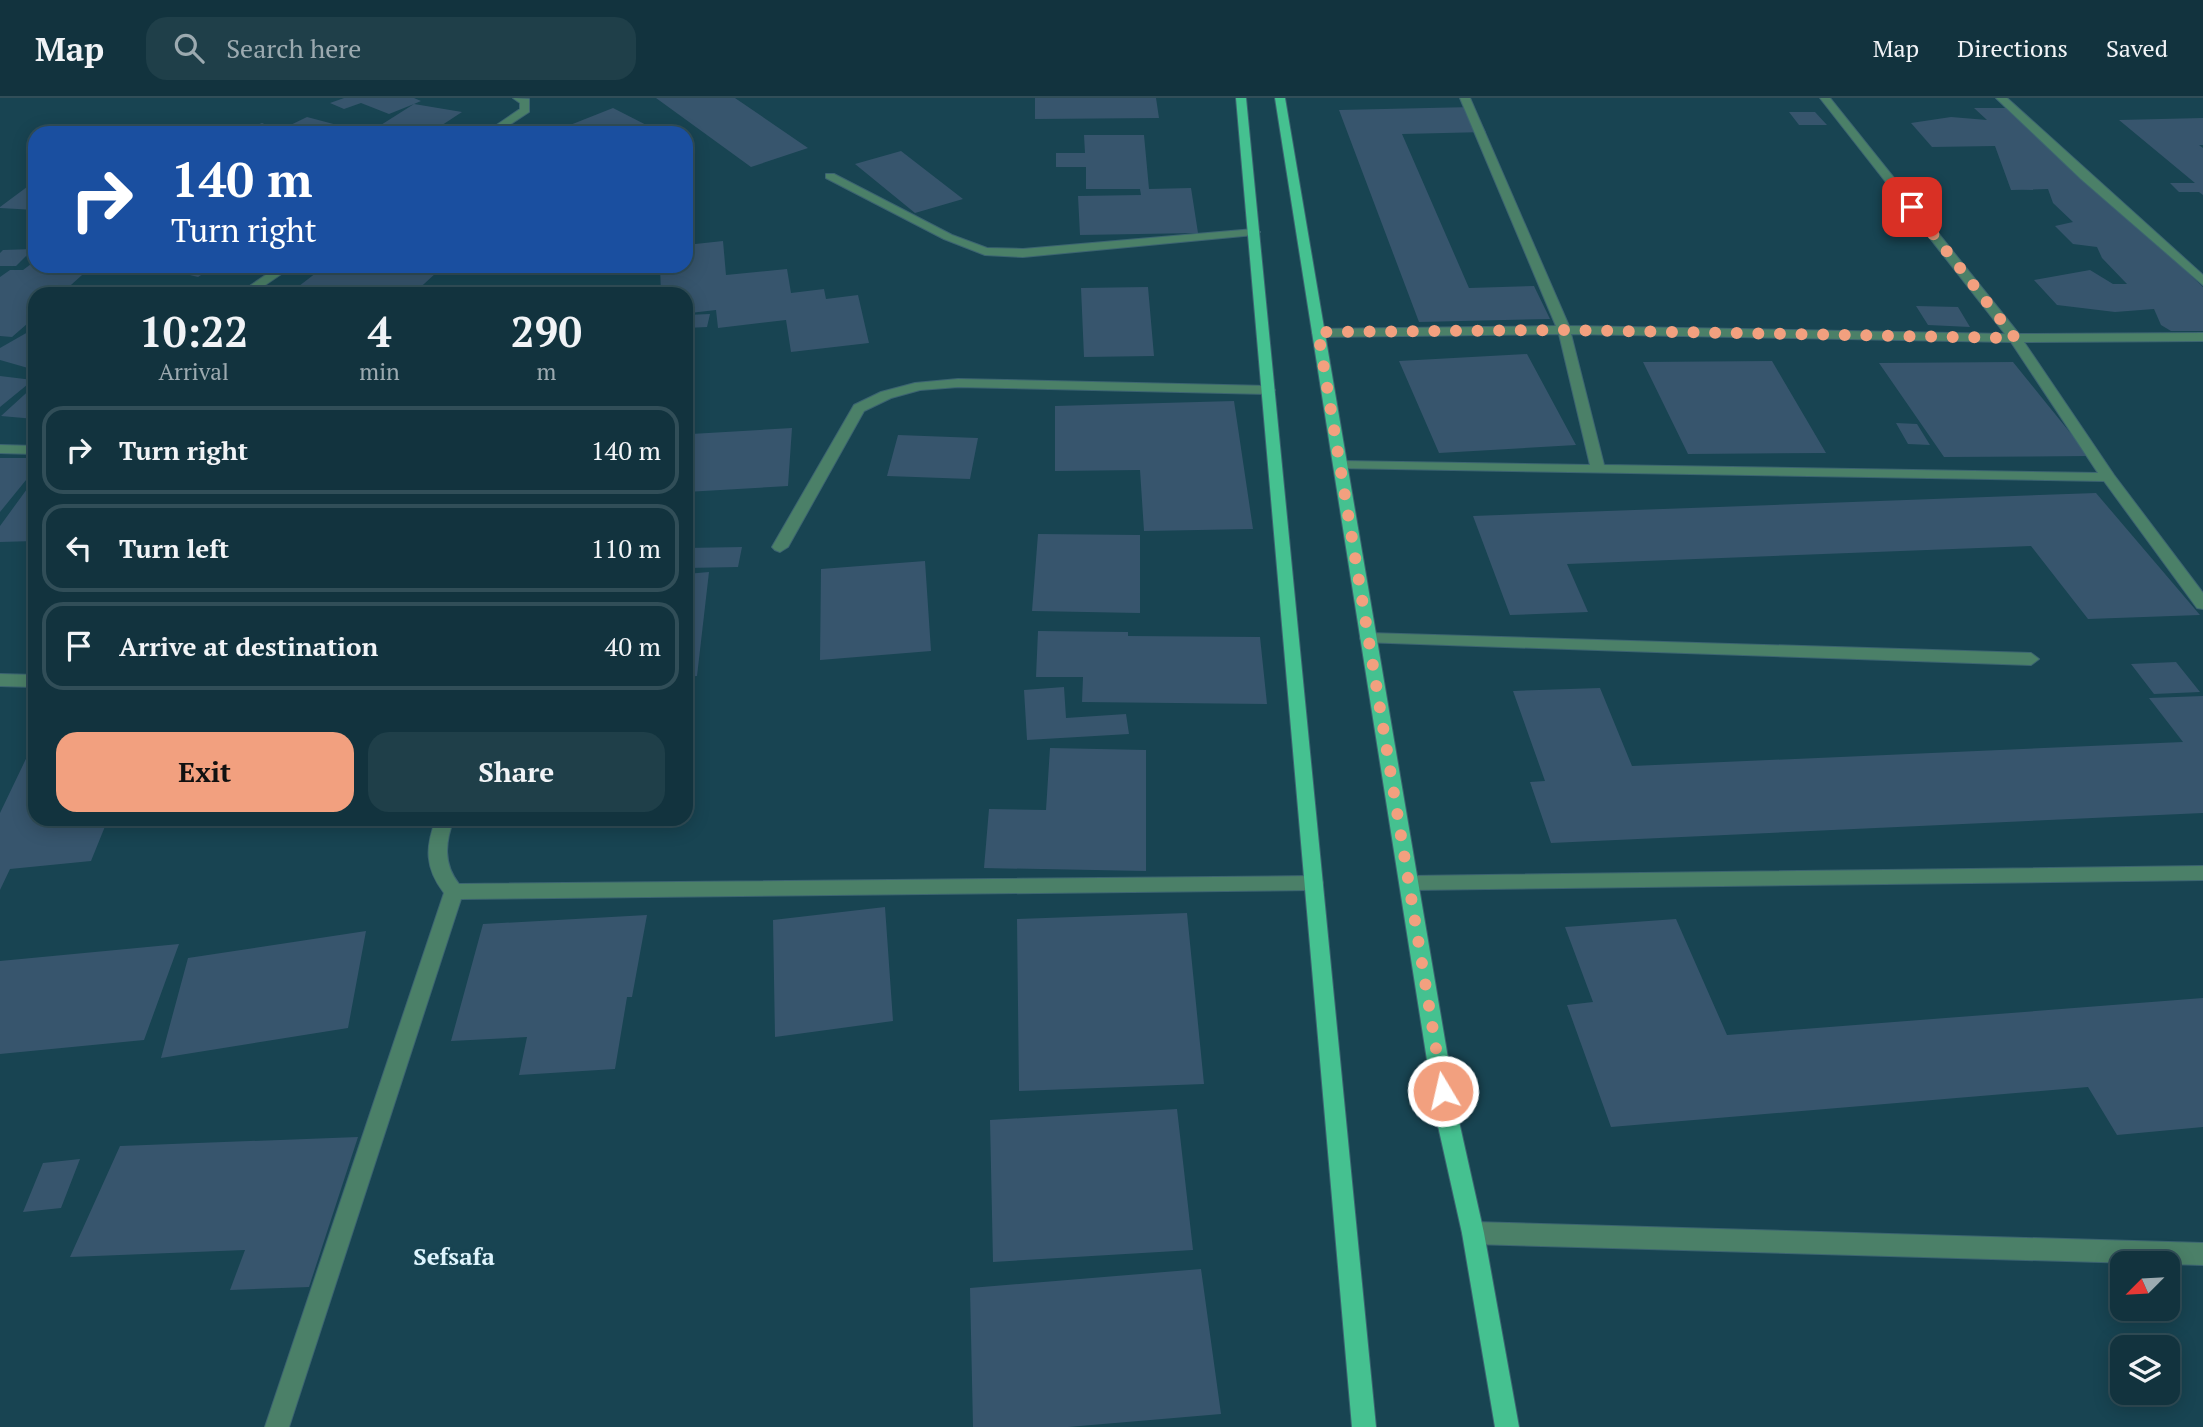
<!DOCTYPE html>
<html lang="en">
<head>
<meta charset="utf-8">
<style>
  body { margin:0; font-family:"PT Serif",serif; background:#1f3f49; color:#f1f3f6; height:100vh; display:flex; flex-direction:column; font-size:26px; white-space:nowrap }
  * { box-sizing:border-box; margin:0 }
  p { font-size:23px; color:#9caab0 }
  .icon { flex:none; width:38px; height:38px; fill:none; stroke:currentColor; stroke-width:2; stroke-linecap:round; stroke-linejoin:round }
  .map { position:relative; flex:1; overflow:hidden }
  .details { position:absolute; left:28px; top:189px; width:665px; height:539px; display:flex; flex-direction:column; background:#12333e; border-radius:21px; box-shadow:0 4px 18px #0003,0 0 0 2px #314e58 }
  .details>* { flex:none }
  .banner { position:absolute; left:28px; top:28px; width:665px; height:147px; border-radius:21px; box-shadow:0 4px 18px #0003,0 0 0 2px #314e58; background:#1a4fa0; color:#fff; overflow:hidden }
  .needle { width:46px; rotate:246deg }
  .fabs { position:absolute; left:2110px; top:1153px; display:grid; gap:14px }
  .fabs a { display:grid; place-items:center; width:70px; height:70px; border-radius:14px; background:#12333e; box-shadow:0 4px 18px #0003,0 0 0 2px #314e58; font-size:35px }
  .pin { position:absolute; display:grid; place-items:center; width:60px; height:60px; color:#fff; margin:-30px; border-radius:14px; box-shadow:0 4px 10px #0006 }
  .me { position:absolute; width:77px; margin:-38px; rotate:351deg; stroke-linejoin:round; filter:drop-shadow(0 0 5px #0008) }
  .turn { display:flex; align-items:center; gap:24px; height:147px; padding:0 28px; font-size:32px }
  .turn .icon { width:91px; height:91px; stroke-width:2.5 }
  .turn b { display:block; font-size:49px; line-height:60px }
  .eta { display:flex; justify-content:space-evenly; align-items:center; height:119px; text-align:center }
  .eta b { font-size:42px; font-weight:700; line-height:49px }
  .cta { display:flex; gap:14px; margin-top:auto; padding:14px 28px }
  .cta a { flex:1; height:80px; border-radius:21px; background:#f2a07f; color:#111; font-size:28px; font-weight:700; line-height:80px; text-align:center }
  .cta a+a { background:#1f3f49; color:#f1f3f6 }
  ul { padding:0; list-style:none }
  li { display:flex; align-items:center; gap:21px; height:88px; margin:0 14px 10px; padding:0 14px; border:4px solid #314e58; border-radius:21px }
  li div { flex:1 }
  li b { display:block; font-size:26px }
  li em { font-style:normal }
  header { display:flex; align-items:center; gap:42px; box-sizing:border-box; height:98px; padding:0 35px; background:#12333e; border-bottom:2px solid #314e58 }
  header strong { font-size:33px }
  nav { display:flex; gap:38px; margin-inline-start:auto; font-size:24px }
  .search { width:490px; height:63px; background:#1f3f49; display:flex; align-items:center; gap:18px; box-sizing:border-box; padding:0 24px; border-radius:21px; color:#9caab0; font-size:26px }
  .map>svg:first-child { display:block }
</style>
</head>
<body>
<header>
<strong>Map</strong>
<div class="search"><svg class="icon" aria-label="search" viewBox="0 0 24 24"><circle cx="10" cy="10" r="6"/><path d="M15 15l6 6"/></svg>Search here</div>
<nav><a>Map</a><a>Directions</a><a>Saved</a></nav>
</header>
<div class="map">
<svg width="2203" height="1329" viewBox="0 0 2203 1329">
  <rect width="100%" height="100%" fill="#184452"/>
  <path fill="#37556d" d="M344,0H414L421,3L414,6L462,14L430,35H388L373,32L414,6L389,16L361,5L344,11L330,5Z
    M656,0H735L808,50L751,69Z
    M1035,0H1156L1159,20L1035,21Z
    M1473,9L1486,34L1402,36L1469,190L1534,188L1550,221L1419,224L1339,12Z
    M613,10L662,35H577L565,29Z
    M1974,10H2015L2203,189V233H2171L2161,227L2154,211L2115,214L2057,207L2034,182L2090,172L2113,186H2127L2102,160L2097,149L2073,146L2055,128L2073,124L2053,105L2048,91L2011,92L1995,48L1932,49L1911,25L1951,19L1987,22Z
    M1789,14H1815L1827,27H1799Z
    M307,19L341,28L327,35H274Z
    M2203,20V47H2199L2203,50V97L2199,94H2179L2170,85H2195L2119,22Z
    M262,25L278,32L271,35L242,33Z
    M1084,37H1144L1149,91L1191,90L1198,135L1080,137L1078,98L1141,97L1140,91H1086V69H1056V55H1085Z
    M901,53L963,101L915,115L855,66Z
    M35,83V112L0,110V109Z
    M723,143L726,177L787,171L791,195L824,191L826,201L858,197L869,245L791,254L786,222L718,230L716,212L690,215L689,199H686V196H661L660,168H686V147Z
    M33,151L16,168H0V155L3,152Z
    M35,163V168H92L61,196H35V219L12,239L0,238V179L10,172H23Z
    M153,168H215L198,179Z
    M325,168H388L436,175L413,196L290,195Z
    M1148,189L1154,258L1084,259L1081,190Z
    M1916,208L1958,209L1970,229L1928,227Z
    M710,216L707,229L686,230V217Z
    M35,230V272L0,262V250Z
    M1527,256L1576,347L1439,355L1399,263Z
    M1772,263L1826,355L1688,356L1643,264Z
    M2013,264L2089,358L1944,359L1879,265Z
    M0,278L33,282L0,309Z
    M35,287V321L1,318Z
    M1234,303L1253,431L1144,433L1140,372L1055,373V308Z
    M1896,325L1917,326L1930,347L1908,346Z
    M792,330L788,388L686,394V363L691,336Z
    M898,337L978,340L970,381L887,378Z
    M0,360H35V371L0,414Z
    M35,380V443L0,444V428Z
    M2096,395L2200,517L2088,521L2031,448L1567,466L1588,514L1510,517L1473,418Z
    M1038,436L1140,437V515L1032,513Z
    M742,449L738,469L686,470V450Z
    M925,463L931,553L820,562L821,471Z
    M709,474L697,578L686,579V476Z
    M1038,533L1128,534V538L1260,539L1267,606L1082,604L1083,579H1036Z
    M2176,564L2200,594L2154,596L2131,566Z
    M1064,589L1066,620L1126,616L1129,636L1027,642L1024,592Z
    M1600,590L1632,668L2183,644L2149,600L2203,598V715L1551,745L1530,684L1545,683L1513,593Z
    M35,642V721H108L91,763L10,771L0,792V715Z
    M1050,650L1146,652V773L984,770L989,711L1046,712Z
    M885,809L893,923L775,939L773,822Z
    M1187,815L1204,986L1019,993L1017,821Z
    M647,817L632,899H627L615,971L519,977L527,939L451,943L483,826Z
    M1676,821L1727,937L2203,900V1029L2117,1037L2088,989L1611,1029L1567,907L1593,904L1565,829Z
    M366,833L348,930L161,960L188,860Z
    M179,846L144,942L0,956V863Z
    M1177,1011L1193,1152L993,1164L990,1022Z
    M358,1039L309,1189L230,1192L245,1152L70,1159L120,1048Z
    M80,1061L61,1110L23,1114L43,1065Z
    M1201,1171L1221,1316L1068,1329H973L970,1190Z"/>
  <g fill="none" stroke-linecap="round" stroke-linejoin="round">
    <defs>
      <path id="minor" d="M513,0L529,1V14L497,35H485L520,11V5Z
        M1460,0H1470L1569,228L2005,236L1820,0H1830L2019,236L2203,235V243L2024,244L2114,377L2203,495V511L2197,510L2104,383L1335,370V364L1340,363L1590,367L1559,236L1318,239L1312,235L1318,231L1556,228ZM1571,236L2011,244L2098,375L1604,367Z
        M1996,0H2007L2203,177V187L2081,81Z
        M826,76H834L952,137L987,150L1023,151L1254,131L1260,134L1254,137L1023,159L985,157L944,141L826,80Z
        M279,168H293L252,196H238Z
        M958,281L1268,288L1275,292L1268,296L958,289L920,292L891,300L864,313L788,449L780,454L775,452L772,449L854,307L881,294L915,285Z
        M0,347L35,348V356L0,355Z
        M1368,535L2031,555L2039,561L2031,567L1362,544L1360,540L1362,536Z
        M0,576L35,577V589L0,588Z
        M436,721H454C445,744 443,766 459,786L1314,778L1321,780L1323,785L1321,790L1314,792L461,801L289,1329H265L444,795C425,770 425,750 436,721Z
        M2203,768V782L1409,792L1402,790L1400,785L1402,780L1409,778Z
        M1473,1124L2203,1145V1167L1473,1146L1465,1143L1462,1135L1465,1127Z"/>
      <path id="major" d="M1236,0H1246L1376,1329H1352Z
        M1275,0H1285L1458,1019L1484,1135L1519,1329H1495L1462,1135L1436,1019Z"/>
    </defs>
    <use href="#minor" stroke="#3c6471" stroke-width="2"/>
    <use href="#major" stroke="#3c6471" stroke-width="2"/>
    <use href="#minor" fill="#4b8068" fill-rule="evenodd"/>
    <use href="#major" fill="#45c190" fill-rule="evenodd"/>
  </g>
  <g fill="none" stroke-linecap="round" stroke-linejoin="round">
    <path stroke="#f2a07f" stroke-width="12" stroke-dasharray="0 21.6" d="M1443,993L1318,234L1563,232L2015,240L1912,109"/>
  </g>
  <g text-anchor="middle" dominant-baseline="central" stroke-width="7" stroke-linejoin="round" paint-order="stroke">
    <g font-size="24" font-weight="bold" fill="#def4fd" stroke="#184452">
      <text x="454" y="1158">Sefsafa</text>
    </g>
  </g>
</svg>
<div class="fabs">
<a><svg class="needle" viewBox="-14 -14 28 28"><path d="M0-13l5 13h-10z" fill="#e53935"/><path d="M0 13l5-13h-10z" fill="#9caab0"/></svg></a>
<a><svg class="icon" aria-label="layers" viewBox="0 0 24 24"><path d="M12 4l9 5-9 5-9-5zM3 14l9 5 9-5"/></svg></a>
</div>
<div class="pin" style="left:1912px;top:109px;background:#d93025"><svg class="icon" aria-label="arrive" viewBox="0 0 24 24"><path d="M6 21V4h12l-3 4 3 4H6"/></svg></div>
<svg class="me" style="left:1443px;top:993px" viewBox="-20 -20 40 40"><circle r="17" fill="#f2a07f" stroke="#fff" stroke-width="3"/><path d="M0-11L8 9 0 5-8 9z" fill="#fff"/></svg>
<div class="banner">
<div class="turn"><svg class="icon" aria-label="right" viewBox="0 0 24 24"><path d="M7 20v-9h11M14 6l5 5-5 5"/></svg><div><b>140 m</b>Turn right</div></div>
</div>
<section class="details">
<div class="eta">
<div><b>10:22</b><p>Arrival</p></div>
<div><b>4</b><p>min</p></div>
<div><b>290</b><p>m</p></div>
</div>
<ul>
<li><svg class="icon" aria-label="right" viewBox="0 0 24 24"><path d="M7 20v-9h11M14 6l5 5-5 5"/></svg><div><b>Turn right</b></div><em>140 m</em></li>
<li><svg class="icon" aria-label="left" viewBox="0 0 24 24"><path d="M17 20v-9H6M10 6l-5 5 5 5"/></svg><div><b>Turn left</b></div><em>110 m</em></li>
<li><svg class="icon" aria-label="arrive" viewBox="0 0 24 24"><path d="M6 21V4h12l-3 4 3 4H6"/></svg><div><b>Arrive at destination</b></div><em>40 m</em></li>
</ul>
<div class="cta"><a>Exit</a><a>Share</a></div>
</section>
</div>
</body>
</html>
